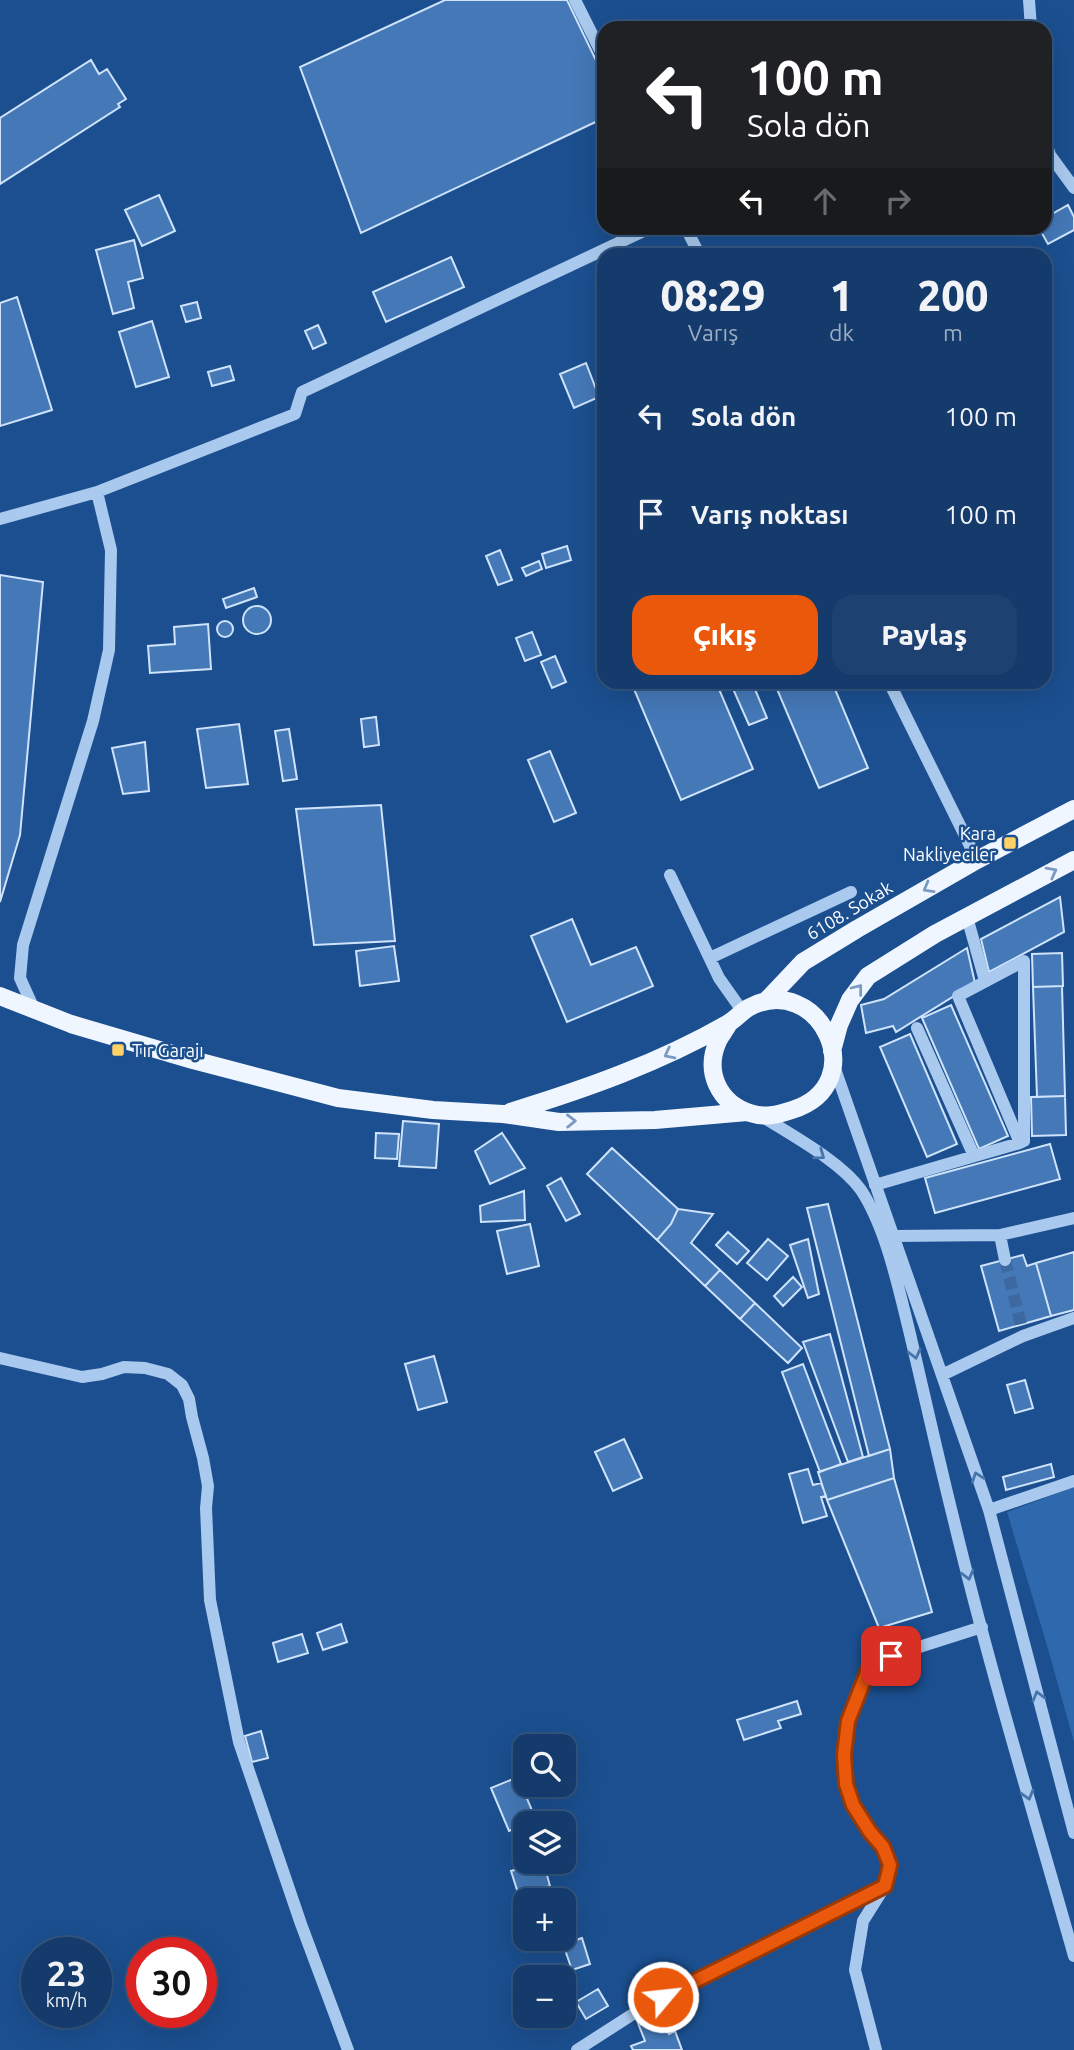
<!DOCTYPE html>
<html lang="tr">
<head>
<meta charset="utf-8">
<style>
  body { margin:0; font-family:Ubuntu,sans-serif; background:#1d4271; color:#f1f3f6; height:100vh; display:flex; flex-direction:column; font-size:26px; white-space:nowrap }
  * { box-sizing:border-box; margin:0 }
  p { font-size:23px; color:#9dadc1 }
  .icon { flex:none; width:38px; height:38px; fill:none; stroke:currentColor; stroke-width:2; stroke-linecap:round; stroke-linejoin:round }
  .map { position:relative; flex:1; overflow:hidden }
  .panel { position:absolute; left:597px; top:248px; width:455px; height:441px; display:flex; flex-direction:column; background:#143b6b; border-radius:21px; box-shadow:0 7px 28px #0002,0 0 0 2px #33557e }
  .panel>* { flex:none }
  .hud { position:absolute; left:597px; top:21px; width:455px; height:214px; border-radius:21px; box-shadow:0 7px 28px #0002,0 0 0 2px #33557e; background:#202124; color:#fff; overflow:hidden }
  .tools { position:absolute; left:513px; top:1734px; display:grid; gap:14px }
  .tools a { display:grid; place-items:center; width:63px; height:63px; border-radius:14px; background:#143b6b; box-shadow:0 7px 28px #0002,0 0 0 2px #33557e; font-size:35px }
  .speed { position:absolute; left:21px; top:1937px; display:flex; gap:14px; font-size:35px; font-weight:700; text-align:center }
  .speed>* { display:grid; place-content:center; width:91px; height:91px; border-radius:50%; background:#143b6b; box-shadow:0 7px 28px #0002,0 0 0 2px #33557e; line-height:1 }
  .speed small { font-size:18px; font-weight:400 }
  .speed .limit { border:10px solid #d22; background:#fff; color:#111 }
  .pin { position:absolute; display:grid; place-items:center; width:60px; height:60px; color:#fff; margin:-30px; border-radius:14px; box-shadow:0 4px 10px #0006 }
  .me { position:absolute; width:77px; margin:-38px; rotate:62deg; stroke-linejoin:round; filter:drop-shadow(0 0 5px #0008) }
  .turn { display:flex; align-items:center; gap:24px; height:147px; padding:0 35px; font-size:32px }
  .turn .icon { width:91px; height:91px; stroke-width:2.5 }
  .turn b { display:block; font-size:49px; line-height:60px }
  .lanes { display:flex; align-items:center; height:66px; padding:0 35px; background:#0003; justify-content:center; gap:35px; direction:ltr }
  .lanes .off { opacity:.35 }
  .eta { display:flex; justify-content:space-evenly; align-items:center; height:119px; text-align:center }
  .eta b { font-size:42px; font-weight:800; line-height:49px }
  .button { display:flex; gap:14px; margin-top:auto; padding:14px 35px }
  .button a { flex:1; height:80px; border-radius:21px; background:#ea580c; color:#fff; font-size:28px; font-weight:800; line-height:80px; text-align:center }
  .button a+a { background:#1d4271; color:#f1f3f6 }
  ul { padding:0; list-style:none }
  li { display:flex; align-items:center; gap:21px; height:98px; padding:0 35px }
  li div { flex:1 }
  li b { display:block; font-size:26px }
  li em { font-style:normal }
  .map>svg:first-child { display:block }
</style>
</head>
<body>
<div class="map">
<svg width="1074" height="2050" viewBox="0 0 1074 2050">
  <rect width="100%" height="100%" fill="#1b4f8f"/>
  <path fill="#2e69ad" d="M1074,1487V1742L1048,1649L1007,1512Z"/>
  <path fill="#4478b7" stroke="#cfe3fa" stroke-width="2" d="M445,0H567L604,77V118L361,233L300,67Z
    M91,60L99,74L107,69L126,99L118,104L120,107L0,184V118Z
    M159,195L175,231L142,246L125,210Z
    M1068,205L1074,217V230L1048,244L1039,228H1045V218Z
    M134,240L143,278L128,282L134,308L113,314L96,250Z
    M451,257L464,287L386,322L373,292Z
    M17,297L52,410L0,426V303Z
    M197,302L201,318L186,322L181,306Z
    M152,321L169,377L136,387L119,332Z
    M318,325L326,343L313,349L305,331Z
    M586,363L599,397L574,408L560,374Z
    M230,366L234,380L212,386L208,372Z
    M567,546L571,560L546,568L542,554Z
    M500,550L512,580L498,585L486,556Z
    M539,561L542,569L526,576L522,568Z
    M0,575L43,582L20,835L0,902Z
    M254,588L257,597L226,608L223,599Z
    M243 620a14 14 0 1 1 28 0a14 14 0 1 1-28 0Z
    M217 629a8 8 0 1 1 16 0a8 8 0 1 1-16 0Z
    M208,624L211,669L150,673L148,646L175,644L174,627Z
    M532,632L541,655L525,661L516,638Z
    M555,656L566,682L552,688L541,662Z
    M631,682H716L753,769L681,800Z
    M730,682H752L767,718L749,725Z
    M774,682H832L868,768L819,788Z
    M376,717L379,745L364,747L361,719Z
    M239,724L248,784L206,788L197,729Z
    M289,729L297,779L283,781L275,731Z
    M145,742L149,791L123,794L112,748Z
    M550,751L576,813L554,822L528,760Z
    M381,805L395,941L314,945L296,809Z
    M1060,897L1064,932L989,972L981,939Z
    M572,919L591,965L636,947L653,986L567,1022L531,936Z
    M394,946L399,981L360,986L356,951Z
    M967,948L975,983L896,1032L893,1026L866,1033L861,1005L884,999Z
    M1062,953L1063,986L1033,987L1032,954Z
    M1062,986L1065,1096L1037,1097L1033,987Z
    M951,1005L1008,1136L979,1149L922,1018Z
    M910,1034L957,1144L927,1157L880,1047Z
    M1065,1096L1066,1135L1032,1136L1031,1097Z
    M403,1121L439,1124L436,1168L399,1166Z
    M376,1133L399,1134L397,1159L375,1158Z
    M502,1133L525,1168L490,1184L475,1151Z
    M1050,1144L1060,1179L935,1213L925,1178Z
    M612,1148L678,1209L671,1224L657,1240L587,1174Z
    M561,1178L580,1214L566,1221L547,1186Z
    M524,1191L525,1220L481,1222L480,1206Z
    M828,1204L890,1449L869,1456L807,1208Z
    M678,1209L713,1214L691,1243L720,1270L705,1286L657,1240L671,1224Z
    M530,1224L539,1266L507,1274L497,1231Z
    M728,1232L749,1251L737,1264L716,1245Z
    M768,1239L788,1256L767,1280L747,1263Z
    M808,1239L819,1294L808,1298L790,1245Z
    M1074,1252V1310L1051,1316L1036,1263Z
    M1023,1255L1027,1266L1036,1263L1051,1316L999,1331L981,1266Z
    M720,1270L755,1303L740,1319L705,1286Z
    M793,1277L802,1287L783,1306L774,1296Z
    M755,1303L802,1348L788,1363L740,1319Z
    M830,1334L863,1457L848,1462L803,1342Z
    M434,1356L447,1402L418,1410L405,1364Z
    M803,1364L841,1464L820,1472L782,1372Z
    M1025,1380L1033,1408L1015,1413L1007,1385Z
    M624,1439L642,1478L613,1491L595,1452Z
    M890,1449L894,1478L827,1500L818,1472Z
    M1051,1464L1054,1477L1006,1490L1003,1477Z
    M808,1469L813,1485L821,1483L826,1496L821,1497L827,1516L803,1523L789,1474Z
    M894,1478L932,1612L879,1628L827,1500Z
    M341,1624L347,1642L323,1650L317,1633Z
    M302,1634L308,1653L278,1662L273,1643Z
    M797,1701L801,1714L778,1721L781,1728L744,1740L737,1720Z
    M261,1731L268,1758L252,1762L245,1736Z
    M518,1777L536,1820L509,1831L491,1788Z
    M538,1863L540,1870L545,1868L550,1886L519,1896L511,1871Z
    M582,1938L590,1964L572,1970L563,1944Z
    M598,1989L608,2006L586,2019L576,2002Z
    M661,2009L669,2034L675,2031L682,2050H633L631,2046L645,2041L636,2018Z"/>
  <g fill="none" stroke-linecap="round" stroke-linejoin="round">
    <path stroke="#3d69a0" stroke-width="12" stroke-dasharray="12 6" stroke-linecap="butt" d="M1005,1260L1021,1325"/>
    <path stroke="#a9c9ee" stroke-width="12" d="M575,0L604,58
      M1029,0L1031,28
      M1045,140L1050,155L1074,188
      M686,228L700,256
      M97,492L295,414L302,392L650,228
      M0,519L97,492L111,550L109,650L93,721L23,945L20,978L34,1009
      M889,682L977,860
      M670,875L719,978L743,1012
      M967,917L985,981
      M710,958L851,892
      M917,1028L974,1156
      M834,1066L989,1510L1074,1833
      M763,1117C793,1136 841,1162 861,1190C886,1228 898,1286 909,1330C924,1393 938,1457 954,1521C989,1667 1033,1811 1074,1956
      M875,1185L1020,1143L1024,1141V961L958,996L1020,1143
      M1000,1235L1074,1218
      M893,1236L1000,1235L1005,1260
      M0,1358L82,1377L102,1374L124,1367L145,1368L168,1374L182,1385L189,1399L192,1417L203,1458L208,1486L206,1508L210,1600L239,1742L301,1924L348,2050
      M942,1375L1023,1336L1074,1318
      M989,1510L1074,1481
      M577,2050L644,2007L702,1977L885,1887
      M876,2050L855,1970L863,1921L885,1886L890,1865L883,1847L870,1833L853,1805L846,1784L843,1755L847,1721L868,1669L891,1656L982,1627"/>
    <path stroke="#f0f6ff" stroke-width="18" d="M0,996L71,1024L193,1060L338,1098L433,1110L503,1114L559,1122L655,1120L747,1112
      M766,1001L803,962L857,929L977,860L1074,809
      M832,1051L839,1025L850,1000L868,976L935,934L1074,860
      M510,1112C585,1089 659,1063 727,1024C735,1020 741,1012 748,1008C818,969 875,1084 792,1110C777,1115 765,1118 750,1113C719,1103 704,1072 718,1041C721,1035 726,1029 729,1023"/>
  </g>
  <defs><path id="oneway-chevron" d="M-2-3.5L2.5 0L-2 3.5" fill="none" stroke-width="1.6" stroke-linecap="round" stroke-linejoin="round" transform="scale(1.75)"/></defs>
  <g stroke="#7b9ac1">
    <use href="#oneway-chevron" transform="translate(1052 872) rotate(-28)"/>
    <use href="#oneway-chevron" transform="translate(928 888) rotate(150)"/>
    <use href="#oneway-chevron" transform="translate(858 989) rotate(-52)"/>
    <use href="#oneway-chevron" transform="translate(669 1054) rotate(153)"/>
    <use href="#oneway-chevron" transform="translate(571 1121) rotate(-1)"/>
  </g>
  <g stroke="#4674ac">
    <use href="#oneway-chevron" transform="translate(820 1155) rotate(36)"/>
    <use href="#oneway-chevron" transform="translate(915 1354) rotate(76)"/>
    <use href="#oneway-chevron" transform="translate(977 1477) rotate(-109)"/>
    <use href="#oneway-chevron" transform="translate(968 1575) rotate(75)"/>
    <use href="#oneway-chevron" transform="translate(1038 1696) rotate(-105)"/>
    <use href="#oneway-chevron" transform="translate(1028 1795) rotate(74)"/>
  </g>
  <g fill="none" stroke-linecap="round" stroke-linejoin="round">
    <defs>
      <path id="route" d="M663,1997L885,1886L890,1865L883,1847L870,1832L853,1805L846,1784L844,1755L848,1721L868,1670L891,1656"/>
    </defs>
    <use href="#route" stroke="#983908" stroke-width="18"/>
    <use href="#route" stroke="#ea580c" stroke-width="12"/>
  </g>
  <g fill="#ffd166" stroke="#1b4f8f" stroke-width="2.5">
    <rect x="1003" y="836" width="14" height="14" rx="3.5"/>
    <rect x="111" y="1043" width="14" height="14" rx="3.5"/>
  </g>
  <g text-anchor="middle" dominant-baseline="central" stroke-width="5" stroke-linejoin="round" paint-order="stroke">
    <g font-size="18" fill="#fff" stroke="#1b4f8f" text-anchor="end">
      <text x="996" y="833">Kara<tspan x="996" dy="21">Nakliyeciler</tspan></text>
      <text x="132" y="1050" text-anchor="start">Tır Garajı</text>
    </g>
    <g font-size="18" fill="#fff" stroke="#1b4f8f">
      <text transform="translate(849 910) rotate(-31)">6108. Sokak</text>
    </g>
  </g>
</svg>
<div class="tools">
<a><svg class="icon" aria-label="search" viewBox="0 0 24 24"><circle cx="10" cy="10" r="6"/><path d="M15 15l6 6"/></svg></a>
<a><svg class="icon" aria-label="layers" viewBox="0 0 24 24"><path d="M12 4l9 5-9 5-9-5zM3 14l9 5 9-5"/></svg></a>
<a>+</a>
<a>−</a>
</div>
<div class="speed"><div>23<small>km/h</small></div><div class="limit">30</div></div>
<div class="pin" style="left:891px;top:1656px;background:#d93025"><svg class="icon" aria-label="arrive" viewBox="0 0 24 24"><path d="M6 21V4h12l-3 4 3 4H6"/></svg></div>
<svg class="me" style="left:663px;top:1997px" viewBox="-20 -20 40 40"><circle r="17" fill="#ea580c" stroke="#fff" stroke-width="3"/><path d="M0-11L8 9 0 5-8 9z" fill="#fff"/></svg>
<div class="hud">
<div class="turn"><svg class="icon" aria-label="left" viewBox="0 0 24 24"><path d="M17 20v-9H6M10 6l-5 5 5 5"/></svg><div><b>100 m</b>Sola dön</div></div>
<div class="lanes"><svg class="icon" aria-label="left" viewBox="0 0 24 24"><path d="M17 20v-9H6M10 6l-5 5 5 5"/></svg><svg class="icon off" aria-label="ahead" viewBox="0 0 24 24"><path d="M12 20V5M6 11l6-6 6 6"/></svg><svg class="icon off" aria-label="right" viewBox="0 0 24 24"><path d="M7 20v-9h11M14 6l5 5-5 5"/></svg></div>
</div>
<section class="panel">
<div class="eta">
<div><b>08:29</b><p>Varış</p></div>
<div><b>1</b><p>dk</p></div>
<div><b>200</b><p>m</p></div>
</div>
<ul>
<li><svg class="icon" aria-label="left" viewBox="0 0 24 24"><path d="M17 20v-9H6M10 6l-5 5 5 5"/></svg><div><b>Sola dön</b></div><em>100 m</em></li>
<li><svg class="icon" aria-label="arrive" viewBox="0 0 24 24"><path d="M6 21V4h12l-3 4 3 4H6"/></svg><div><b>Varış noktası</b></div><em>100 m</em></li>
</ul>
<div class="button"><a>Çıkış</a><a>Paylaş</a></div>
</section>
</div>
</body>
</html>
